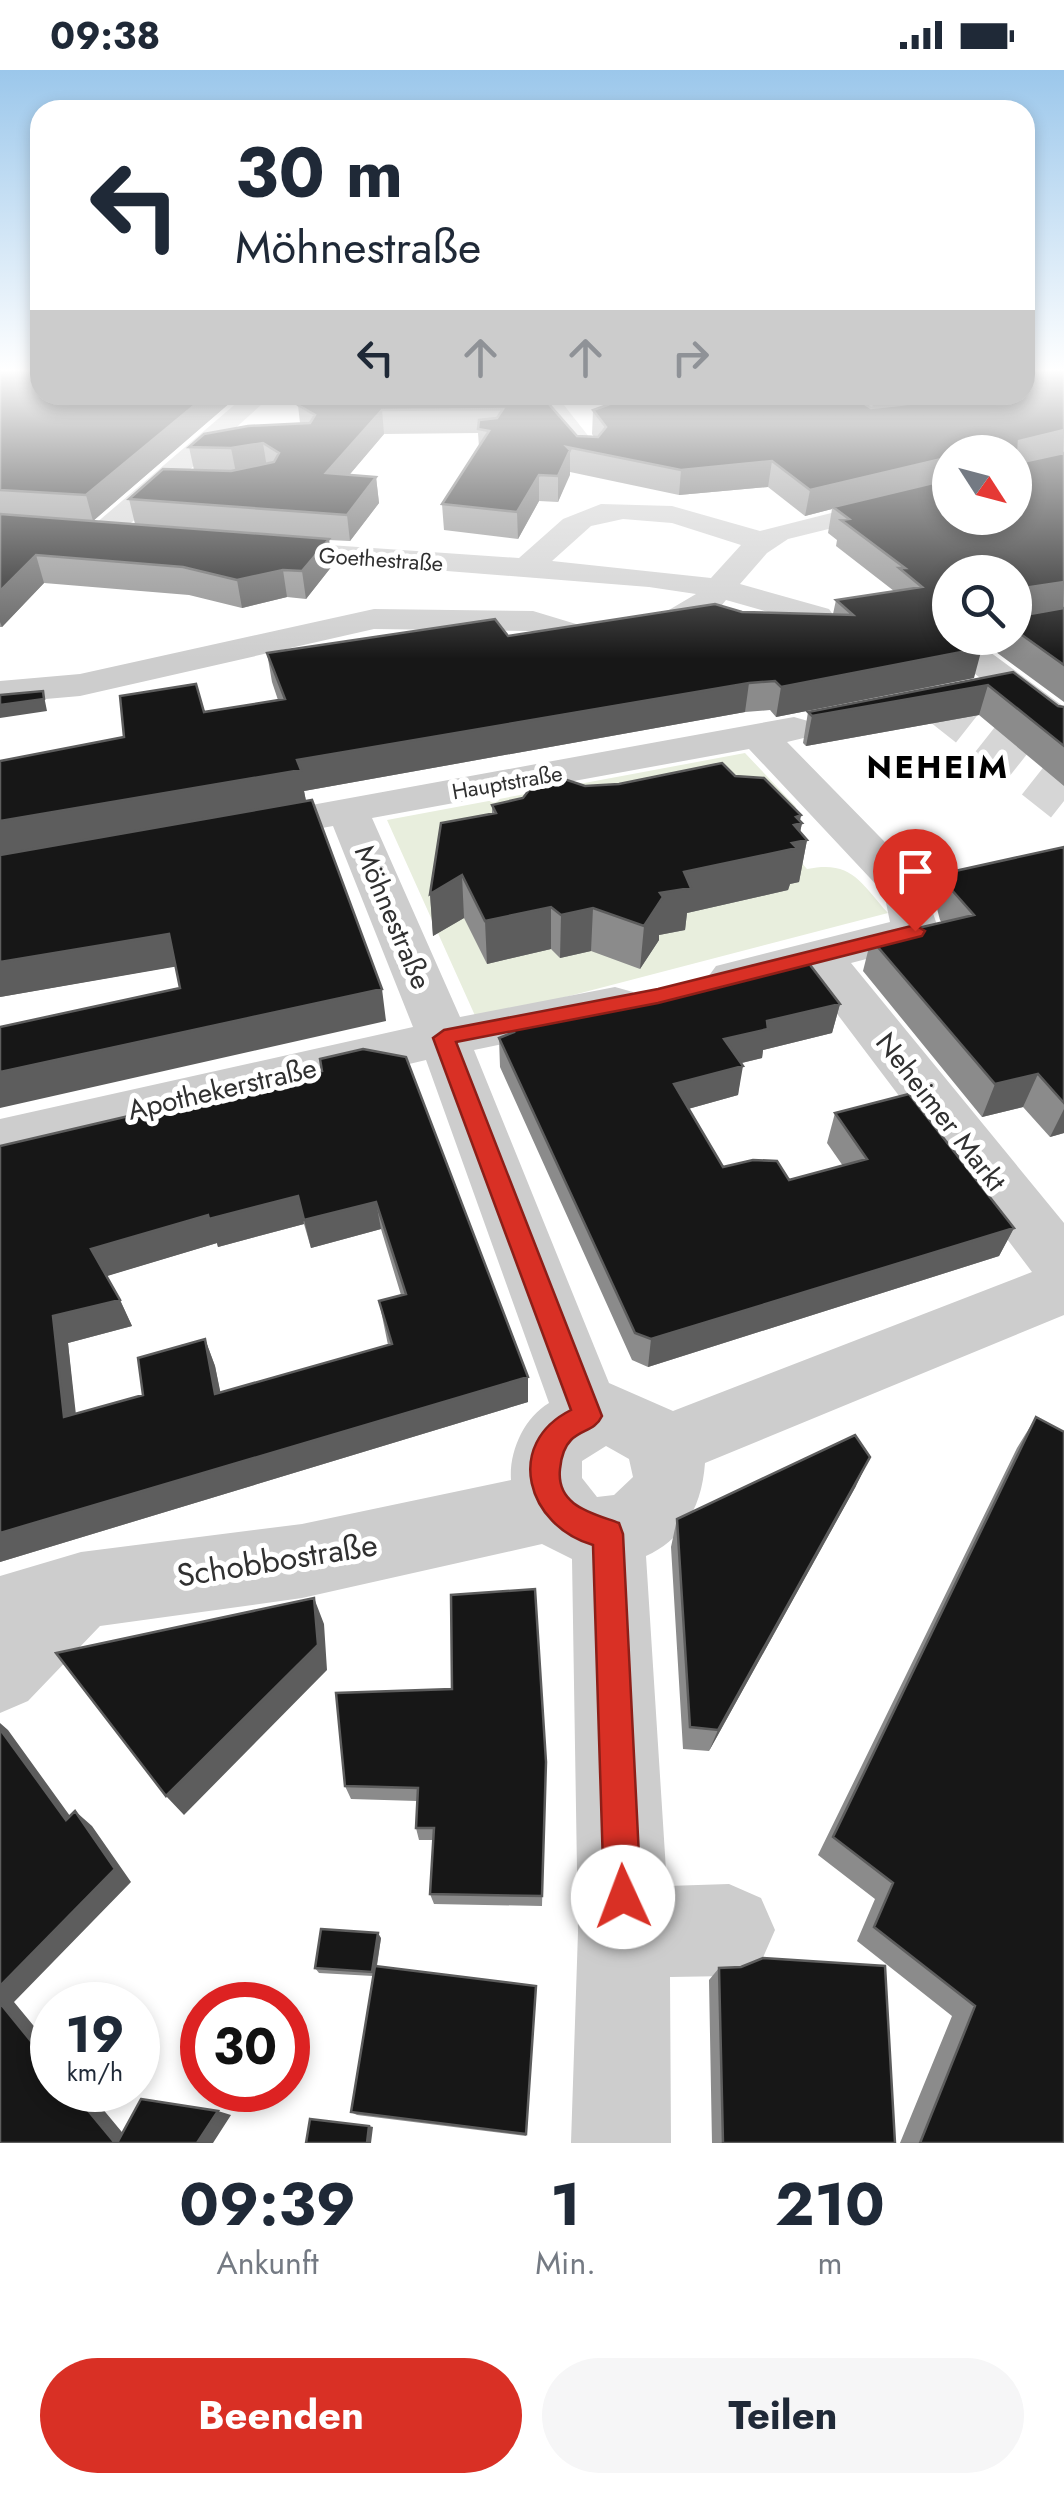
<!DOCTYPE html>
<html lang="de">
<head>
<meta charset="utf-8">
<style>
  body { margin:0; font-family:Jost,sans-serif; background:#f6f6f7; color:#1f2937; height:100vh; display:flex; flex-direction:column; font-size:38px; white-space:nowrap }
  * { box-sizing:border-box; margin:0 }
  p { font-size:32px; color:#747a83 }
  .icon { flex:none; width:55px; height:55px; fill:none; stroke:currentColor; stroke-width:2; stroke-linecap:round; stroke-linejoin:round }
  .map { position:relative; height:2073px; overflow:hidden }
  .side { display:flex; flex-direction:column; background:#fff; flex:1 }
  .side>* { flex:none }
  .guide { position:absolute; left:30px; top:30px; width:1005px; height:305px; border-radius:30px; box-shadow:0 5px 15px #0003; background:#fff; color:#1f2937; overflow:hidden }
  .needle { width:65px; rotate:126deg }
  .controls { position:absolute; left:932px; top:365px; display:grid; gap:20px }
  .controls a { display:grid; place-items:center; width:100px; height:100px; border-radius:50%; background:#fff; box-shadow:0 5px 15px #0003; font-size:50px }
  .speed { position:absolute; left:30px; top:1912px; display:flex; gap:20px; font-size:50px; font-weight:700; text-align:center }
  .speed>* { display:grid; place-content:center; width:130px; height:130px; border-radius:50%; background:#fff; box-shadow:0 5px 15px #0003; line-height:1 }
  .speed small { font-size:25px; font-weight:400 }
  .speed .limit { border:15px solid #d22; background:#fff; color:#111 }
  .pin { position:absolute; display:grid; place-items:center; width:85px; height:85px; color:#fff; margin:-102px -42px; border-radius:50% 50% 50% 0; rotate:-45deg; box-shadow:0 0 10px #0007 }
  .pin .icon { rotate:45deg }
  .me { position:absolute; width:110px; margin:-55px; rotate:358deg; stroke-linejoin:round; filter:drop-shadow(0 0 8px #0008) }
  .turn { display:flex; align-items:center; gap:35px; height:210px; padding:0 40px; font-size:45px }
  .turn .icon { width:130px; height:130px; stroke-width:2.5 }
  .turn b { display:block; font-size:70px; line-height:85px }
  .lanes { display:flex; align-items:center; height:95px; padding:0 40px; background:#0003; justify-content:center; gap:50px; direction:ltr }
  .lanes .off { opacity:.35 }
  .eta { display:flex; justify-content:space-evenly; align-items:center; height:170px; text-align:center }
  .eta b { font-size:60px; font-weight:700; line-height:70px }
  .cta { display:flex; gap:20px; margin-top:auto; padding:20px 40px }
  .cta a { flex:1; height:115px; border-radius:60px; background:#d93025; color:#fff; font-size:40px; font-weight:700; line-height:115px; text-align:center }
  .cta a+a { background:#f6f6f7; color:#1f2937 }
  .status { display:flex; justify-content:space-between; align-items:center; height:70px; padding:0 50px; background:#fff; direction:ltr }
  .status svg { height:28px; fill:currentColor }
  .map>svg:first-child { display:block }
</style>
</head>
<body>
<div class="status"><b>09:38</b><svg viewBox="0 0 49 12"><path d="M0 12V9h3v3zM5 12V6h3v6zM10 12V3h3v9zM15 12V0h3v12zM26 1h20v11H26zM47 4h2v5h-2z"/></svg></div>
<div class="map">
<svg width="1064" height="2073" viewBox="0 0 1064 2073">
  <rect width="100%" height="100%" fill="#fff"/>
  <path fill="#e8eedd" d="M745,683L796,737L790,745L766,751L807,799C852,790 860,812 888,843L477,950L387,750Z"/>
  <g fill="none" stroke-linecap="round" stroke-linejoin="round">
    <path stroke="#d6d6d6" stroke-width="32" stroke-dasharray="32 16" stroke-linecap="butt" d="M903,604L939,632"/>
    <path stroke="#d6d6d6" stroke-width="42" stroke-dasharray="42 21" stroke-linecap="butt" d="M936,630L1064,731"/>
    <path fill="#cdcdcd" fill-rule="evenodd" d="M246,325H272L110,472H88L84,466L88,460Z
      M532,325H556L601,382L597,388H579Z
      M950,413V429L788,469L767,483L740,514L829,539L834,546L829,553L817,556L726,530L717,541L681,561L619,576L584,577L530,561L374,559L80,626L0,633V611L80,604L374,539L533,541L586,557L619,556L657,547L696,524L649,517L246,485L242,479L246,473L257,470L519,488L563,449L601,434L672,436L760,461ZM623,449L672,453L741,475L711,508L552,491L591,456Z
      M950,562V568H971L1064,637V666L1050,663L942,578L937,571Z
      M794,647L808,651L813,659L808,667L787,672L922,810L939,861L932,872L851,893L1064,1153V1245L705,1393C702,1435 685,1468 646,1486L667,1816L729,1814L761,1828L775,1860L761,1892L729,1906L670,1907L671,2073H571L578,1862L572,1489L542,1474L302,1528L100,1556L28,1631L0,1643V1506L81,1482L302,1454L511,1410C509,1381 524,1348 549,1333L426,990L0,1091V1049L413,957L333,756L244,772L229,768L223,759L229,750ZM749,679L884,823L890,852L716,896L708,907L716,918L733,923L807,904L1032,1202L673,1341L609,1313L474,980L615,951L633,946L640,934L633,922L615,917L460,947L372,748ZM606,1376L629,1389L633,1407L614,1425L597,1427L582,1408V1391Z"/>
  </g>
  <path fill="#8b8b8b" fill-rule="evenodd" d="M0,298L239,325L93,451L135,454L129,429L194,400L189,377L300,353L298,335L541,325L577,366L594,367L592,364L593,340L653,325H947L937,331L955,329L1064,298V632L977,568H1015V502H950V568L974,608L776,647L770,640L745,642L304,721L306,731L386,951L180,918L176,896L0,927L124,667L204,642L278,630L272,612L267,583L508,566L742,542L833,544L836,530L894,521L836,476L837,470L828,463L832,439L805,446L768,417L679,425L570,402L558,432L539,431L518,469L444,460L442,434L479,377L478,363L384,364L349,405L376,407L379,433L350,471L329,470L332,496L306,529L287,527L242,538L189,525L44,513L2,557H0ZM950,382H1015L950,448Z
    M1013,602L1058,636L1064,637V716L979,645L806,676L803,673L808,642Z
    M735,706L801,745L800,751L802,753L800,762L807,770L799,812L790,814L788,820L687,843L685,860L659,865V870L640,899L591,881L560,888L551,879L487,894L464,848L433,866L430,824L492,744V735L585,716Z
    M1064,777V1063L1050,1067L1023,1037L982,1047L863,901L871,869L942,853L940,850L936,835L946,803Z
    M840,934L832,963L763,980L762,988L742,993L738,1025L688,1039L723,1097L789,1110L843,1096L827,1073L835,1043L1014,1158L999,1186L648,1297L632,1290L500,997L499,968L511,963V956Z
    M322,1001L528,1307V1332L0,1492V1076ZM304,1154L311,1178L381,1159L401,1225L379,1231L388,1275L220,1322L215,1296L205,1269L143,1325L75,1344L68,1273L132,1256L120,1230L106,1206L217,1173L218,1177Z
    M1036,1347L1063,1362L1064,1360V2073H900L952,1946L857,1871L875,1829L818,1785L1017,1378Z
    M856,1416L709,1681L683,1679L671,1477L677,1449Z
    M546,1692L542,1836L434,1834L430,1824L433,1770H419L416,1758L417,1731L351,1729L345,1716Z
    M381,1868L377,1896L536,1916L526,2066L357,2045L351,2042L373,1906L319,1903L315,1898Z
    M719,1898L895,2073H712L709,1910Z"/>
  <path fill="#5d5d5d" d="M207,325H239L93,451L86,425Z
    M875,325H947L933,333L872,339Z
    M382,340L384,364L329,429L326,403Z
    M1064,360L1063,383L1015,395L1019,371Z
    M263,373L267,398L236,403L231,378Z
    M570,380V405L558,432V406Z
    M950,387V411L833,437L832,439L805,446L810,420Z
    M772,391L768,417L679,425L681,400Z
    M539,405V431L518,469L517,442Z
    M376,407L379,433L350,471L347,445Z
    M329,469L332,496L306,529L302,501Z
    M36,485L44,513L2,557L0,552V521Z
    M283,500L287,527L242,538L237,510Z
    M1064,512L1063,538L1015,552V537L1023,518Z
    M950,535V559L935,568L942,539Z
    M982,578L974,608L776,647L781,617Z
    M749,613L745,642L304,721L306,731L0,785V751L297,690Z
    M988,615L979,645L806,676L812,646Z
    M43,621L47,641L0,648V635Z
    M801,745L799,754L802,753L798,772L807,770L799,812L790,814L788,820L687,843L685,860L659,865V870L640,899L644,856L660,823L684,802Z
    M462,805L464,848L433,866L430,824Z
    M551,837V879L487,894L485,851Z
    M593,838L591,881L560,888L561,845Z
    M169,864L179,896L0,927V892Z
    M382,919L386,951L0,1038V1002Z
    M840,934L832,963L763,980L762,988L720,998L724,969L767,951Z
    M743,996L738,1025L670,1044L674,1014Z
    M1038,1004L1023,1037L982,1047L995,1014Z
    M1064,1039V1063L1050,1067Z
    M298,1126L304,1154L218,1177L217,1173L104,1207L91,1179L208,1145Z
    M376,1132L381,1159L311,1178L304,1150Z
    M1014,1158L999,1186L648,1297L651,1269Z
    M120,1230L132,1256L68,1273L79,1372L64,1347L53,1246Z
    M205,1269L215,1296L226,1349L215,1324Z
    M528,1307V1332L0,1492V1463Z
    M870,1387L856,1416L709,1681L718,1660Z
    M314,1528L324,1554L327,1600L184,1745L166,1726Z
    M0,1653L8,1660L83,1764L66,1750L0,1659Z
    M75,1741L92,1756L131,1812L14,1932L52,1978V1997L0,1933V1916Z
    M378,1863L381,1868L375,1906L372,1902Z
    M71,2020H87L131,2073H115Z
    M218,2041L231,2045L213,2073H197Z
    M369,2056L373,2057L371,2073H367Z"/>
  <path fill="#171717" stroke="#5d5d5d" stroke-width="2.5" fill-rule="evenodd" d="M0,298H40V325H207L86,425L0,420Z
    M1025,298H1064V360L1019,371L1018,389L1023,392L1064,383V512L1023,518L1020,536L1015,537V502H950V535L942,539V545L950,552V568H969L982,578L781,617L775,611L749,613L356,680L297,690L301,700L0,751V691L124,667L120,626L196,614L204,642L285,629L267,583L495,549L508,566L715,534L742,542L853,545L836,530L922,517L899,498H905L841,450L849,449L833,437L950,409V448H1015V382H950V387L810,420L772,391L681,400L567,377L570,380L558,406L539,405L517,442L442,434L489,361L478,359L479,350L497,348L503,339L382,340L326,403L376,407L347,445L129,429L163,399L231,401L274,392L279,383L263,373L231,378L189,377L204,364L248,356L310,353L315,345L298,335L303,325H541L577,366L598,367L606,357L593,340L627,328L654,325H850L871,338L955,329L961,325H1025Z
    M0,444L329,469L302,501L283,500L237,510L183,497L36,485L0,521Z
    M1064,538V595L1015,560V541L1025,545Z
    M1013,602L1058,636L1064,637V676L988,615L812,646L808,642Z
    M43,621L44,629L0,635V625Z
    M722,693L735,706L764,708L801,745L796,747L802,753L794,755L807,770L792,773L797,778L684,802L691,818L660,823L663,827L644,856L593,838L561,845L551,837L485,851L462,805L430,824L441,753L496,743L492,735L523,728L535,712L558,707L585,716L619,714Z
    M312,730L382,919L0,1002V957L180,918L169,864L0,892V785Z
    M1064,777V1033L1038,1004L995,1014L871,869L974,845L950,818L946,803Z
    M804,887L840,934L767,951L768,959L724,969L743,996L674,1014L723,1097L753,1090L777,1091L789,1110L867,1089L835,1043L909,1024L1014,1158L651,1269L635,1263L499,968L514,962L511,956Z
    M363,979L406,987L528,1307L0,1463V1076L322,1001L320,989ZM298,1126L304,1150L376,1132L406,1224L379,1231L392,1274L215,1324L205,1269L138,1288L143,1325L64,1347L53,1246L120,1230L91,1179L208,1145L209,1149Z
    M1036,1347L1064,1362V2073H920L975,1936L874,1857L893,1813L833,1767Z
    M855,1365L870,1387L718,1660L690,1657L677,1449Z
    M535,1519L546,1692L542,1826L430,1824L434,1758H416L418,1718L345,1716L336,1623L452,1619L451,1525Z
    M314,1528L318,1575L166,1726L56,1583Z
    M0,1659L66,1750L75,1741L115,1799L0,1916Z
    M321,1859L378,1863L372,1902L315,1898Z
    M763,1888L885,1896L895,2073H723L719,1898L741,1897Z
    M375,1896L536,1916L526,2064L351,2042Z
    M0,1933L52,1997V2020H71L115,2073H0Z
    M141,2029L218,2041L197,2073H117Z
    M310,2049L369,2056L367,2073H306Z"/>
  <linearGradient id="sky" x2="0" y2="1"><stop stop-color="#9bc7eb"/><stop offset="0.51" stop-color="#fff"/><stop offset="1" stop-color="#fff" stop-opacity="0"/></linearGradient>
  <rect width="1064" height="589" fill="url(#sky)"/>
  <path fill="#d93025" stroke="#8d1f18" stroke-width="2.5" d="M915,855L925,861L922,866L658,933L456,972L602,1346C595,1361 582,1359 571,1370C563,1378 561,1388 560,1399C556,1436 592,1443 619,1453L623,1464L641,1827L636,1840L623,1845L610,1840L604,1827L593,1475C527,1456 503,1374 571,1340L433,968L444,960L658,919Z"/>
  <g text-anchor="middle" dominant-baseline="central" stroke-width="10" stroke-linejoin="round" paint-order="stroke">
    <g font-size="22" fill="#303030" stroke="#fff">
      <text transform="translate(381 489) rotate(4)">Goethestraße</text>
      <text transform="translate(507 712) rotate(-10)">Hauptstraße</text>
    </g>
    <g font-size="28" fill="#303030" stroke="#fff">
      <text transform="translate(393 847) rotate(67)">Möhnestraße</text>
      <text transform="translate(222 1019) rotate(-13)">Apothekerstraße</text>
      <text transform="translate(941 1042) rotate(52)">Neheimer Markt</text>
    </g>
    <g font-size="32" font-weight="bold" letter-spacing="2.5" fill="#000" stroke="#fff">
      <text x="938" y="697">NEHEIM</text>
    </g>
    <g font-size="32" fill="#303030" stroke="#fff">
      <text transform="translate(277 1490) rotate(-9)">Schobbostraße</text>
    </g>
  </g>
</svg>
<div class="controls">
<a><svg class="needle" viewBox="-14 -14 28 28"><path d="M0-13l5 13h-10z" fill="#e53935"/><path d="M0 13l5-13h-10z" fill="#747a83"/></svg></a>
<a><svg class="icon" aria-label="search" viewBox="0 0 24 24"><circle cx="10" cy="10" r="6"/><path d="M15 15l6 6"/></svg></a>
</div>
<div class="speed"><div>19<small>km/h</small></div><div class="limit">30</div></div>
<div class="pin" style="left:915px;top:861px;background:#d93025"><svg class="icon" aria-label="arrive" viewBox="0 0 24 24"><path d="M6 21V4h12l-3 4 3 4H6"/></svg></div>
<svg class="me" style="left:623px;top:1827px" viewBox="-20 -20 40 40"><circle r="19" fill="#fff"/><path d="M0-13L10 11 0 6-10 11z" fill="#d93025"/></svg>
<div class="guide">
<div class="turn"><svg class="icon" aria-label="left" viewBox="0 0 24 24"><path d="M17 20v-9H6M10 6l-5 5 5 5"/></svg><div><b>30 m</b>Möhnestraße</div></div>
<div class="lanes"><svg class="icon" aria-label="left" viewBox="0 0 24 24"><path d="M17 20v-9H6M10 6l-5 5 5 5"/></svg><svg class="icon off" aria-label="ahead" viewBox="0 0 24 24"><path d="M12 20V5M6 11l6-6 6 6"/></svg><svg class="icon off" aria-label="ahead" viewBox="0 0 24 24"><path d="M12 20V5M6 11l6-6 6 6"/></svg><svg class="icon off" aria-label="right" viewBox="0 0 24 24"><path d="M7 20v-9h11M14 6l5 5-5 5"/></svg></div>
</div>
</div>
<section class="side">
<div class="eta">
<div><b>09:39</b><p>Ankunft</p></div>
<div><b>1</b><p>Min.</p></div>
<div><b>210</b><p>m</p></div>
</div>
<div class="cta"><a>Beenden</a><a>Teilen</a></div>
</section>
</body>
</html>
